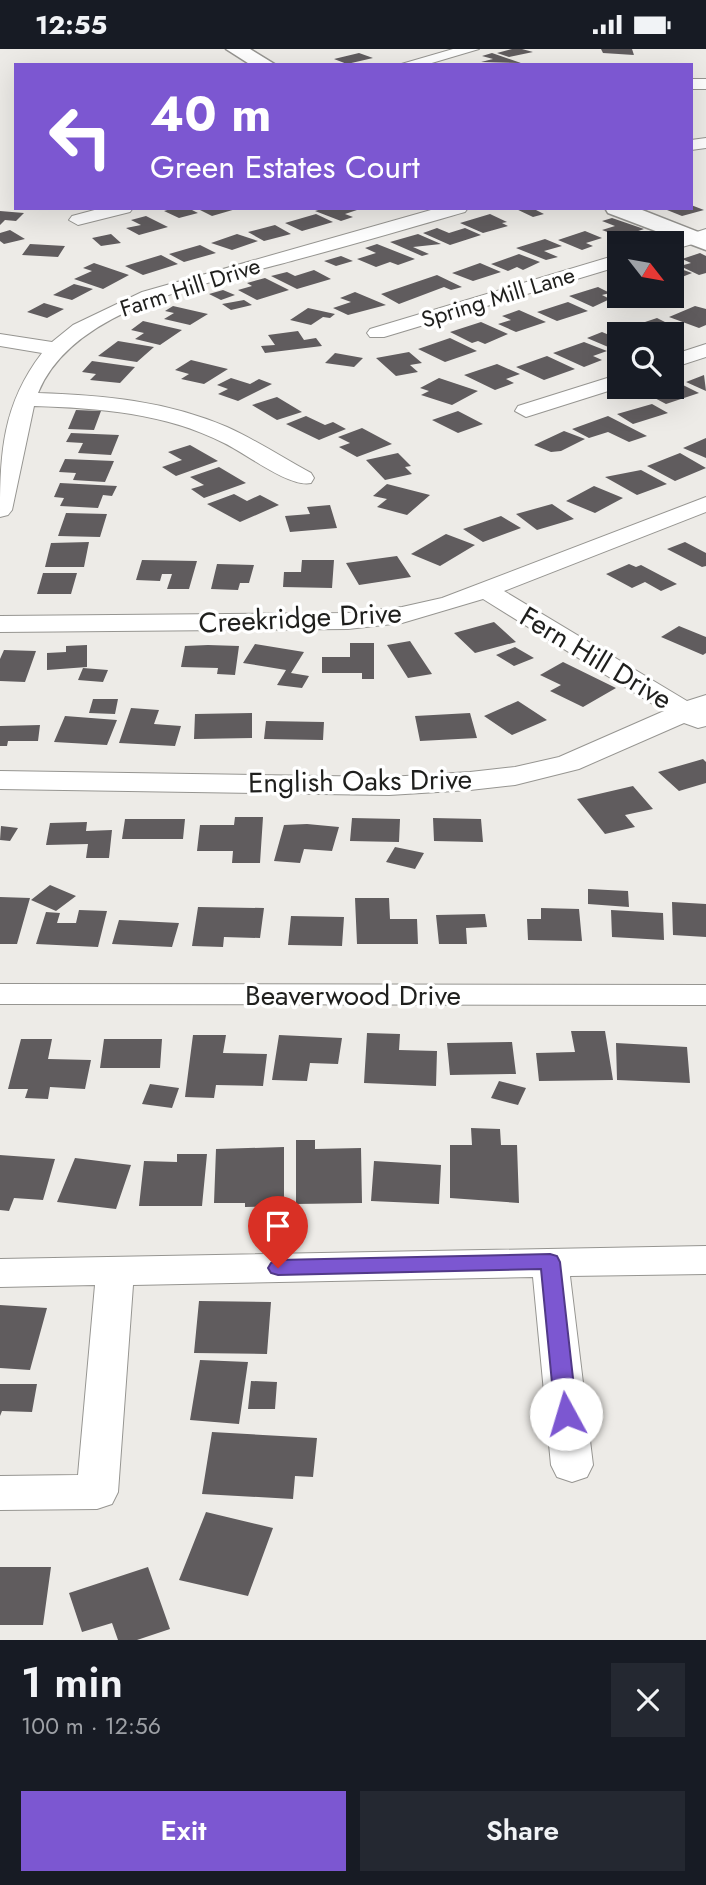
<!DOCTYPE html>
<html lang="en">
<head>
<meta charset="utf-8">
<style>
  body { margin:0; font-family:Jost,sans-serif; background:#242831; color:#f1f3f6; height:100vh; display:flex; flex-direction:column; font-size:26px; white-space:nowrap }
  * { box-sizing:border-box; margin:0 }
  p { font-size:23px; color:#9ea1a6 }
  .icon { flex:none; width:38px; height:38px; fill:none; stroke:currentColor; stroke-width:2; stroke-linecap:round; stroke-linejoin:round }
  .map { position:relative; height:1591px; overflow:hidden }
  .details { display:flex; flex-direction:column; background:#171b24; flex:1 }
  .details>* { flex:none }
  .banner { position:absolute; left:14px; top:14px; width:679px; height:147px; border-radius:0px; box-shadow:0 7px 28px #0002; background:#7c57d1; color:#fff; overflow:hidden }
  .needle { width:46px; rotate:121deg }
  .controls { position:absolute; left:607px; top:182px; display:grid; gap:14px }
  .controls a { display:grid; place-items:center; width:77px; height:77px; border-radius:0px; background:#171b24; box-shadow:0 7px 28px #0002; font-size:35px }
  .pin { position:absolute; display:grid; place-items:center; width:60px; height:60px; color:#fff; margin:-72px -30px; border-radius:50% 50% 50% 0; rotate:-45deg; box-shadow:0 0 7px #0007 }
  .pin .icon { rotate:45deg }
  .me { position:absolute; width:77px; margin:-38px; rotate:354deg; stroke-linejoin:round; filter:drop-shadow(0 0 5px #0008) }
  .turn { display:flex; align-items:center; gap:24px; height:147px; padding:0 21px; font-size:32px }
  .turn .icon { width:91px; height:91px; stroke-width:2.5 }
  .turn b { display:block; font-size:49px; line-height:60px }
  .round { display:grid; place-items:center; flex:none; width:74px; height:74px; border-radius:0px; background:#242831 }
  .overview { display:flex; align-items:center; justify-content:space-between; height:119px; padding:0 21px }
  h1 { font-size:42px; font-weight:600; line-height:52px }
  .action { display:flex; gap:14px; margin-top:auto; padding:14px 21px }
  .action a { flex:1; height:80px; border-radius:0px; background:#7c57d1; color:#fff; font-size:28px; font-weight:600; line-height:80px; text-align:center }
  .action a+a { background:#242831; color:#f1f3f6 }
  .status { display:flex; justify-content:space-between; align-items:center; height:49px; padding:0 35px; background:#171b24; direction:ltr }
  .status svg { height:19px; fill:currentColor }
  .map>svg:first-child { display:block }
</style>
</head>
<body>
<div class="status"><b>12:55</b><svg viewBox="0 0 49 12"><path d="M0 12V9h3v3zM5 12V6h3v6zM10 12V3h3v9zM15 12V0h3v12zM26 1h20v11H26zM47 4h2v5h-2z"/></svg></div>
<div class="map">
<svg width="706" height="1591" viewBox="0 0 706 1591">
  <rect width="100%" height="100%" fill="#edebe7"/>
  <path fill="#605c5e" d="M512,0H522L533,3L509,8L497,4Z
    M601,0H632L634,6L603,4Z
    M359,4L373,9L347,15L334,10Z
    M492,4L521,14L481,13L493,10L482,7Z
    M691,156L704,161L682,167L662,159H691Z
    M174,159H188L198,164L179,169L164,162Z
    M196,159H236V160L212,167Z
    M325,159H360V160L345,165L353,168L341,172L315,162Z
    M514,159H532L544,165L533,168Z
    M0,162L24,164L16,172L5,171L0,176Z
    M316,165L333,173L302,182L285,174Z
    M490,165L507,173L502,174L508,177L483,184L460,174Z
    M146,167L168,178L139,186L126,179L141,176L131,171Z
    M612,169L644,180L621,188L602,181L615,177L602,172Z
    M275,176L291,185L264,192L248,183Z
    M437,179L449,184L465,179L481,186L450,196L423,184Z
    M10,181L25,190L4,195L0,192V184Z
    M585,182L602,189L586,194L593,197L582,201L558,191Z
    M111,185L121,194L101,197L92,189Z
    M237,185L258,192L232,201L211,194Z
    M418,185L441,195L413,198L429,205L422,207L390,193Z
    M545,190L562,197L544,202L558,208L546,211L516,199Z
    M30,195L65,197L58,208L22,206Z
    M377,195L415,210L398,216L390,213L376,218L357,210L376,204L365,199Z
    M200,196L216,204L184,213L169,205Z
    M700,204L706,207V224L699,226L680,217L691,214L682,210Z
    M519,205L540,213L523,221L517,218L508,222L491,215Z
    M161,206L178,215L143,226L125,217Z
    M341,207L353,212L336,217L324,212Z
    M94,214L129,226L103,240L74,230L92,222L83,219Z
    M480,214L501,223L473,232L452,224Z
    M672,217L692,224L672,232Z
    M314,221L331,230L297,240L271,227L287,223L295,227Z
    M437,226L462,238L451,241L444,238L399,255L381,245Z
    M265,229L289,241L257,251L238,241L252,237L247,234Z
    M74,235L93,240L72,251L53,246Z
    M598,238L610,244L602,246L610,250L593,258L569,247Z
    M223,241L235,246L221,251L209,245Z
    M355,243L386,256L348,266L333,259L351,253L340,249Z
    M244,251L252,256L231,261L222,255Z
    M568,253L588,262L557,272L537,263Z
    M44,254L64,260L47,269L27,263Z
    M173,257L208,265L190,276L164,270L174,264L165,262Z
    M695,257L706,260V276L699,279L669,268Z
    M308,259L335,265L330,269L323,268L311,276L290,271Z
    M519,261L546,273L516,283L498,275L511,271L502,267Z
    M657,269L669,275L663,277L680,285H646L630,278Z
    M143,272L182,281L160,296L135,290L144,284L131,281Z
    M481,273L508,285L485,295L478,292L472,294L450,283Z
    M298,282L304,291L316,289L322,297L265,304L261,297L275,296L268,286Z
    M602,283L614,288L620,286V303L587,289Z
    M450,289L477,302L445,313L418,300Z
    M118,292L154,298L137,313L98,307Z
    M584,293L607,302L593,307L602,311L584,318L553,304Z
    M409,303L422,314L410,316L418,323L396,327L376,309Z
    M335,304L363,309L354,318L325,314Z
    M547,307L575,320L544,331L516,318Z
    M191,311L228,320L204,335L181,330L189,325L175,321Z
    M92,312L135,318L120,334L90,331L96,325L82,323Z
    M497,315L520,325L506,330L514,334L495,341L464,326Z
    M704,326L706,342L686,333Z
    M231,329L250,335L259,330L272,335L238,352L218,345L228,340L217,336Z
    M439,329L478,342L452,356L421,346L429,342L420,339Z
    M681,335L699,344L666,355L649,346Z
    M277,348L302,363L277,371L252,356Z
    M652,355L668,364L633,375L617,365Z
    M76,361L101,362L94,381L68,380Z
    M458,362L483,375L458,384L432,371Z
    M306,367L325,376L333,373L346,380L319,391L286,375Z
    M608,367L647,387L629,393L608,383L589,389L572,380Z
    M362,379L392,395L357,408L339,398L350,394L338,388Z
    M564,382L585,390L561,402L551,403L534,396Z
    M71,384L119,386L111,406L78,404L83,394L66,393Z
    M706,389V409L683,399Z
    M190,396L218,412L176,427L162,418L182,411L168,403Z
    M398,404L411,417L405,418L412,425L385,431L366,411Z
    M680,404L706,419L675,432L647,417Z
    M65,410L114,412L105,433L73,431L76,424L59,423Z
    M219,418L246,434L204,449L191,440L204,436L190,428Z
    M641,421L667,435L637,446L605,428Z
    M60,434L117,437L112,447L103,446L98,459L60,457L64,449L54,448Z
    M387,435L430,446L407,466L377,458L387,450L373,447Z
    M594,437L623,449L595,464L566,452Z
    M234,445L247,452L260,446L279,456L240,473L207,455Z
    M552,455L574,470L537,481L516,465Z
    M330,456L337,479L290,483L285,467L310,465L307,458Z
    M66,464L107,465L100,488L58,487Z
    M501,467L521,479L483,493L463,480Z
    M446,485L475,496L440,517L411,505Z
    M89,493L84,518H45L51,494Z
    M685,493L706,504V517L702,518L667,500Z
    M397,507L411,528L359,536L346,514Z
    M142,511L197,512L189,540H167L172,525H162L160,532L136,531Z
    M302,511H334L332,539L283,538L284,523H301Z
    M217,515L254,516L249,534H240L238,541L211,540Z
    M629,515L636,518L641,516L677,535L661,542L645,533L632,539L606,525Z
    M43,524H77L71,545H37Z
    M494,573L516,593L475,604L454,584Z
    M679,577L706,588V604L703,606L661,588Z
    M410,592L432,625L408,629L387,596Z
    M350,594H374V630H362V624H322V608H350Z
    M255,595L304,603L291,624L309,627L302,639L277,636L286,621L243,614Z
    M87,596V618L47,621V604L66,603V597Z
    M208,596L239,597L235,626L217,625L218,619L181,618L185,597Z
    M515,598L534,609L514,617L496,606Z
    M4,601L36,602L25,633L0,632V610Z
    M563,613L616,639L583,658L550,642L561,636L540,626Z
    M83,619L108,621L103,633L78,631Z
    M93,650H118L115,665L89,664Z
    M518,652L547,671L512,686L484,667Z
    M131,659L159,661L154,675L181,677L175,697L119,694Z
    M252,664V689L194,690L195,665Z
    M470,664L477,689L420,692L415,667Z
    M65,667L117,671L107,696L54,693Z
    M266,672L324,673L323,691L264,690Z
    M40,676L38,692H8L7,697H0V677Z
    M703,710L706,713V734L679,742L658,723Z
    M633,737L653,760L625,766L635,778L605,785L577,750Z
    M235,768H263L260,814H232L233,802H197L200,776H234Z
    M352,769L400,770L399,793L350,792Z
    M433,769L481,770L483,793L434,792Z
    M125,770H185L183,790H122Z
    M87,773L86,782L112,781L109,809H86L88,795L46,796L50,774Z
    M307,775L339,778L332,802L304,800L300,814L274,812L284,776Z
    M1,777L18,779L10,792L0,791Z
    M395,798L424,804L415,820L386,813Z
    M50,836L76,847L56,862L31,851Z
    M588,840L628,842L629,858L588,855Z
    M0,848L30,849L17,895H0Z
    M355,849H389L390,870H417L418,895H357Z
    M672,853L706,855V888L673,886Z
    M198,858L264,859L260,889L224,888L223,898L192,897Z
    M541,859L579,860L582,892L528,891L527,870H541Z
    M79,861L107,862L98,898L36,895L46,863L60,864L57,874H76Z
    M611,861L663,864L664,891L612,888Z
    M485,865L487,878L466,879L467,895H439L436,866Z
    M291,867L344,868L342,897L288,896Z
    M119,871L179,874L172,898L112,895Z
    M571,982H605L613,1031L539,1032L536,1004L575,1003Z
    M367,984L400,985L399,1001L437,1002L436,1037L364,1034Z
    M193,986H226L223,1004L267,1005L263,1037L216,1036L214,1049L185,1048Z
    M279,986L342,989L338,1015L310,1014L307,1032L272,1031Z
    M21,990H52L48,1010L91,1011L85,1040L50,1038L48,1050L25,1049L28,1040H8Z
    M104,990H162L160,1019H100Z
    M512,993L516,1025L450,1026L447,994Z
    M616,994L687,998L690,1034L617,1031Z
    M499,1032L526,1039L518,1056L491,1049Z
    M150,1035L179,1039L172,1059L142,1055Z
    M471,1079L500,1080L501,1096H517L519,1154L450,1149V1096H472Z
    M296,1091H315V1100L361,1099L362,1154L296,1155Z
    M284,1098V1157L245,1158V1154H214L216,1100Z
    M177,1105H207L202,1157H139L144,1112L177,1113Z
    M0,1106L55,1110L43,1151L14,1149L9,1162L0,1161Z
    M75,1109L131,1116L116,1160L57,1153Z
    M374,1112L441,1116L439,1155L371,1152Z
    M199,1252L271,1253L267,1305L194,1304Z
    M0,1256L47,1259L30,1321L0,1319Z
    M200,1311L248,1313L239,1375L190,1371Z
    M251,1332L277,1333L275,1360H248Z
    M0,1335H37L32,1363L2,1362L0,1367Z
    M212,1383L317,1389L313,1428L295,1427L293,1450L202,1445Z
    M206,1463L273,1479L248,1547L179,1531Z
    M0,1518H51L43,1576H0Z
    M148,1518L170,1580L137,1591H118L112,1574L82,1583L69,1544Z"/>
  <g fill="none" stroke-linecap="round" stroke-linejoin="round">
    <defs>
      <path id="minor" d="M453,0H479L425,16H398Z
        M691,30H706V40H691Z
        M706,89V99L691,101V91Z
        M102,159H133L130,163L78,176L69,171L72,167Z
        M438,159H468L465,163C409,179 352,196 295,211C213,234 74,256 38,344C102,346 167,352 227,378C256,391 283,409 311,424L314,429L311,434C290,439 245,404 224,394C165,364 99,359 34,357L12,461L8,466L0,468C0,405 2,356 42,304L0,297V285L52,293L73,276L142,243Z
        M706,180V191L672,201V194H663Z
        M620,205V217L384,288H370L367,284L370,280Z
        M706,295V308L672,319V306Z
        M620,325L621,338L526,368L515,362L518,357Z
        M706,448V463L504,542L687,652L706,646V677L698,679L684,674L579,720L515,736L470,741L389,746L0,740V722L389,728L470,723L515,718L559,708L664,662L483,550L402,574L348,580L0,583V567L348,564L402,558L442,549Z
        M0,935L706,936V956L0,955Z
        M706,1197V1225L570,1227L593,1416L587,1428L572,1433L557,1428L551,1416L533,1228L133,1236L118,1443L112,1455L97,1460L0,1461V1427L78,1426L95,1236L0,1238V1210Z"/>
      <path id="tertiary" d="M226,0H250L276,16H251Z
        M605,159H637L706,186V201L608,164Z"/>
    </defs>
    <use href="#minor" stroke="#969591" stroke-width="2"/>
    <use href="#tertiary" stroke="#969591" stroke-width="3"/>
    <use href="#minor" fill="#fff" fill-rule="evenodd"/>
    <use href="#tertiary" fill="#fff" fill-rule="evenodd"/>
  </g>
  <path fill="#7c57d1" stroke="#513988" stroke-width="2" d="M550,1205L557,1207L560,1213L577,1365L574,1371L566,1374L558,1371L555,1365L541,1220L278,1226L271,1224L268,1219L271,1214L278,1211Z"/>
  <g text-anchor="middle" dominant-baseline="central" stroke-width="7" stroke-linejoin="round" paint-order="stroke">
    <g font-size="23" fill="#1f1f1d" stroke="#fff">
      <text transform="translate(190 238) rotate(-18)">Farm Hill Drive</text>
      <text transform="translate(498 248) rotate(-17)">Spring Mill Lane</text>
    </g>
    <g font-size="28" fill="#1f1f1d" stroke="#fff">
      <text transform="translate(300 569) rotate(-3)">Creekridge Drive</text>
      <text transform="translate(596 609) rotate(31)">Fern Hill Drive</text>
      <text transform="translate(360 732) rotate(-1)">English Oaks Drive</text>
      <text x="353" y="946">Beaverwood Drive</text>
    </g>
  </g>
</svg>
<div class="controls">
<a><svg class="needle" viewBox="-14 -14 28 28"><path d="M0-13l5 13h-10z" fill="#e53935"/><path d="M0 13l5-13h-10z" fill="#9ea1a6"/></svg></a>
<a><svg class="icon" aria-label="search" viewBox="0 0 24 24"><circle cx="10" cy="10" r="6"/><path d="M15 15l6 6"/></svg></a>
</div>
<div class="pin" style="left:278px;top:1219px;background:#d93025"><svg class="icon" aria-label="arrive" viewBox="0 0 24 24"><path d="M6 21V4h12l-3 4 3 4H6"/></svg></div>
<svg class="me" style="left:566px;top:1365px" viewBox="-20 -20 40 40"><circle r="19" fill="#fff"/><path d="M0-13L10 11 0 6-10 11z" fill="#7c57d1"/></svg>
<div class="banner">
<div class="turn"><svg class="icon" aria-label="left" viewBox="0 0 24 24"><path d="M17 20v-9H6M10 6l-5 5 5 5"/></svg><div><b>40 m</b>Green Estates Court</div></div>
</div>
</div>
<section class="details">
<div class="overview"><div><h1>1 min</h1><p>100 m · 12:56</p></div><a class="round"><svg class="icon" aria-label="close" viewBox="0 0 24 24"><path d="M6 6l12 12M18 6L6 18"/></svg></a></div>
<div class="action"><a>Exit</a><a>Share</a></div>
</section>
</body>
</html>
